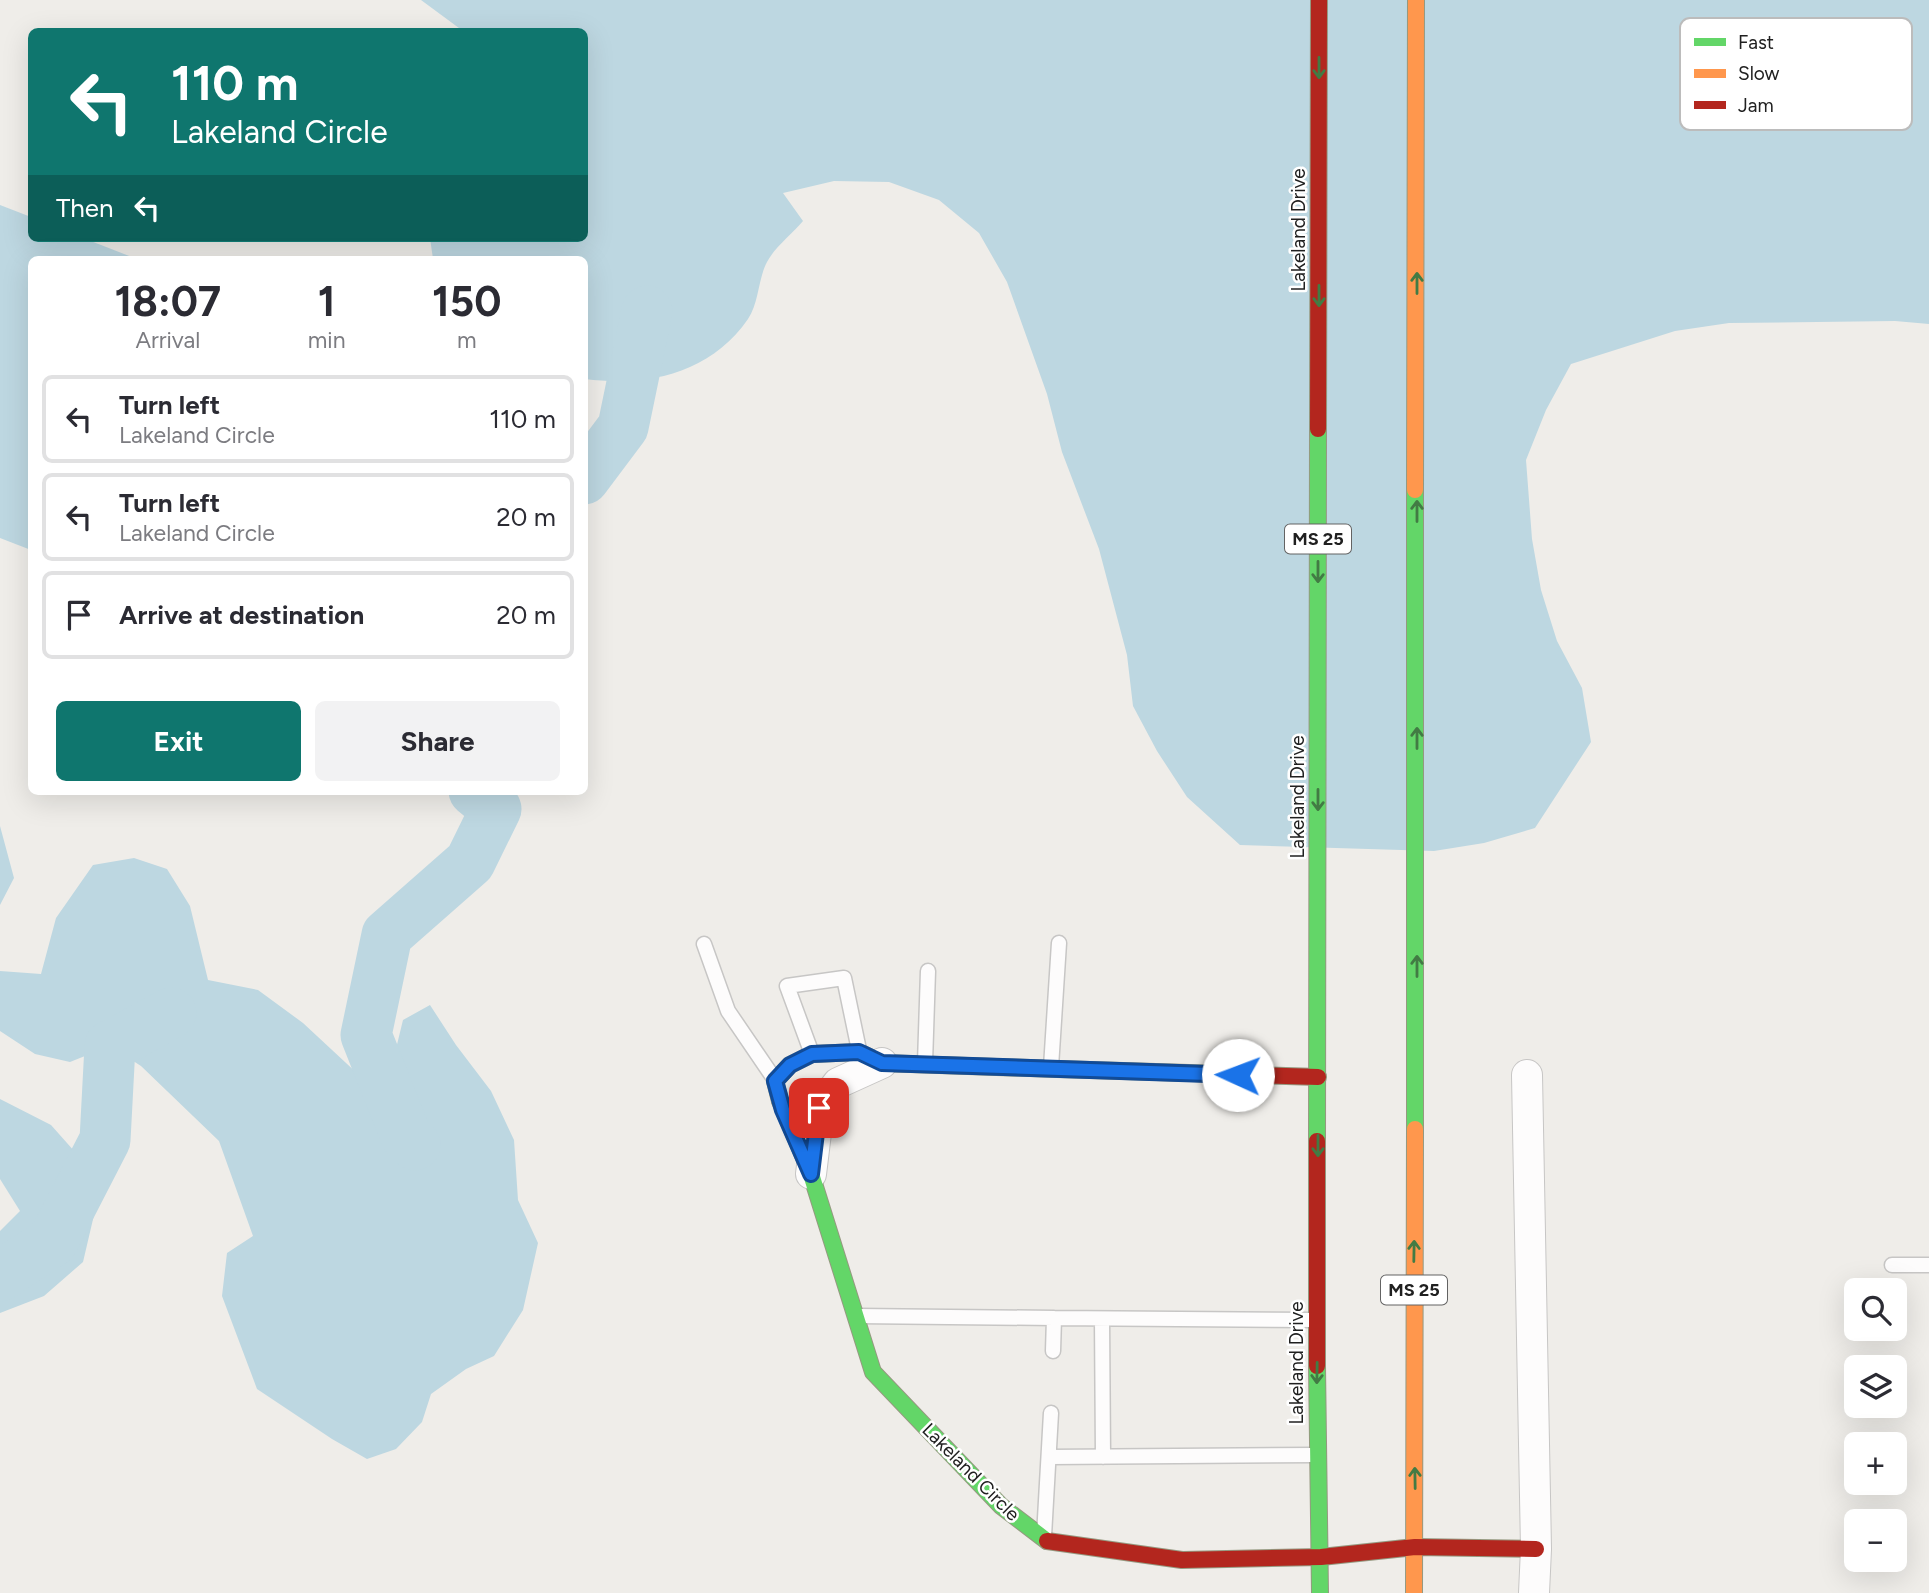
<!DOCTYPE html>
<html lang="en">
<head>
<meta charset="utf-8">
<style>
  body { margin:0; font-family:Figtree,sans-serif; background:#f2f2f3; color:#2b2b33; height:100vh; display:flex; flex-direction:column; font-size:26px; white-space:nowrap }
  * { box-sizing:border-box; margin:0 }
  p { font-size:23px; color:#7c7c81 }
  .icon { flex:none; width:38px; height:38px; fill:none; stroke:currentColor; stroke-width:2; stroke-linecap:round; stroke-linejoin:round }
  .map { position:relative; flex:1; overflow:hidden }
  .panel { position:absolute; left:28px; top:256px; width:560px; height:539px; display:flex; flex-direction:column; background:#fff; border-radius:10px; box-shadow:0 7px 28px #0002 }
  .panel>* { flex:none }
  .banner { position:absolute; left:28px; top:28px; width:560px; height:214px; border-radius:10px; box-shadow:0 7px 28px #0002; background:#0f766e; color:#fff; overflow:hidden }
  .tools { position:absolute; left:1844px; top:1278px; display:grid; gap:14px }
  .tools a { display:grid; place-items:center; width:63px; height:63px; border-radius:10px; background:#fff; box-shadow:0 7px 28px #0002; font-size:35px }
  .pin { position:absolute; display:grid; place-items:center; width:60px; height:60px; color:#fff; margin:-30px; border-radius:14px; box-shadow:0 4px 10px #0006 }
  .me { position:absolute; width:77px; margin:-38px; rotate:272deg; stroke-linejoin:round; filter:drop-shadow(0 0 5px #0008) }
  .turn { display:flex; align-items:center; gap:24px; height:147px; padding:0 28px; font-size:32px }
  .turn .icon { width:91px; height:91px; stroke-width:2.5 }
  .turn b { display:block; font-size:49px; line-height:60px }
  .then { display:flex; align-items:center; height:66px; padding:0 28px; background:#0003; gap:14px; font-size:26px }
  .eta { display:flex; justify-content:space-evenly; align-items:center; height:119px; text-align:center }
  .eta b { font-size:42px; font-weight:700; line-height:49px }
  .primary-button { display:flex; gap:14px; margin-top:auto; padding:14px 28px }
  .primary-button a { flex:1; height:80px; border-radius:10px; background:#0f766e; color:#fff; font-size:28px; font-weight:700; line-height:80px; text-align:center }
  .primary-button a+a { background:#f2f2f3; color:#2b2b33 }
  ul { padding:0; list-style:none }
  li { display:flex; align-items:center; gap:21px; height:88px; margin:0 14px 10px; padding:0 14px; border:4px solid #e1e1e2; border-radius:10px }
  li div { flex:1 }
  li b { display:block; font-size:26px }
  li em { font-style:normal }
  .map>svg:first-child { display:block }
</style>
</head>
<body>
<div class="map">
<svg width="1929" height="1593" viewBox="0 0 1929 1593">
  <rect width="100%" height="100%" fill="#efede9"/>
  <path fill="#bdd7e1" d="M421,0H1929V324L1895,321L1729,323L1675,331L1571,364L1546,410L1526,460L1532,539L1541,590L1557,641L1582,688L1591,742L1535,828L1484,843L1434,851L1240,845L1187,797L1157,751L1133,706L1127,655L1099,549L1062,452L1047,394L1007,282L979,233L939,200L889,182L834,181L783,193L803,221C792,234 775,247 767,262C758,279 759,303 748,319C710,374 647,387 585,379L584,259H433L430,238H584V32L463,31Z
    M0,205L31,217L32,238H83L137,259H32L31,550L0,538Z
    M0,826L14,878L0,905Z
    M134,858L167,869L190,906L208,980L258,990L303,1023L374,1089L392,1078L393,1061L403,1020L430,1005L456,1045L491,1091L514,1140L518,1200L538,1243L523,1310L494,1356L466,1369L431,1394L422,1422L396,1449L367,1459L332,1439L257,1389L222,1296L227,1253L253,1236L219,1141L141,1066L110,1046L70,1062L35,1054L0,1031V971L41,974L56,918L93,865Z
    M0,1099L51,1125L75,1152L94,1215L83,1262L44,1296L0,1313V1231L20,1211L0,1179Z"/>
  <g fill="none" stroke-linecap="round" stroke-linejoin="round">
    <path stroke="#bdd7e1" stroke-width="51" d="M584,479L623,427L647,311
      M415,1145L406,1136L366,1035L387,935L470,862L496,809L474,791
      M0,1276L53,1241L105,1140L110,1046L171,1013"/>
    <defs>
      <path id="lane" d="M704,944L728,1011L775,1080
        M812,1054L787,986L844,978L859,1050
        M925,1063L928,971
        M1051,1067L1059,943
        M1892,1265H1929
        M857,1316L1054,1318L1053,1351
        M1054,1318L1316,1320
        M1102,1319L1103,1457
        M1050,1457L1315,1455
        M1044,1536L1051,1413"/>
      <path id="street" d="M1527,1075L1536,1549L1534,1593
        M811,1174L819,1108L838,1083L882,1063"/>
      <path id="fast" d="M780,1101L811,1174L873,1372L1001,1506L1047,1541
        M1415,1129V490
        M1317,1141L1318,429
        M1317,1366L1320,1593"/>
      <path id="slow" d="M1415,490L1416,0
        M780,1101L775,1081L790,1065L812,1054L859,1052L882,1063L1057,1069
        M1414,1593L1415,1129"/>
      <path id="jam" d="M1318,429L1319,0
        M1057,1069L1318,1077
        M1317,1366V1141
        M1047,1541L1182,1560L1321,1557L1415,1547L1536,1549"/>
    </defs>
    <use href="#lane" stroke="#c7c6c5" stroke-width="17"/>
    <use href="#street" stroke="#c7c6c5" stroke-width="32"/>
    <use href="#fast" stroke="#959980" stroke-width="18"/>
    <use href="#slow" stroke="#959980" stroke-width="18"/>
    <use href="#jam" stroke="#959980" stroke-width="18"/>
    <use href="#lane" stroke="#fdfcfc" stroke-width="14"/>
    <use href="#street" stroke="#fdfcfc" stroke-width="30"/>
    <use href="#fast" stroke="#63d668" stroke-width="16"/>
    <use href="#slow" stroke="#ff974d" stroke-width="16"/>
    <use href="#jam" stroke="#b3261e" stroke-width="16"/>
  </g>
  <defs><path id="oneway-shaft" d="M-6 0H5M1.5-3L5.5 0L1.5 3" fill="none" stroke-width="1.6" stroke-linecap="round" stroke-linejoin="round" transform="scale(1.75)"/></defs>
  <g stroke="#427b44">
    <use href="#oneway-shaft" transform="translate(1319 68) rotate(90)"/>
    <use href="#oneway-shaft" transform="translate(1417 283) rotate(-90)"/>
    <use href="#oneway-shaft" transform="translate(1319 296) rotate(90)"/>
    <use href="#oneway-shaft" transform="translate(1417 511) rotate(-90)"/>
    <use href="#oneway-shaft" transform="translate(1318 572) rotate(90)"/>
    <use href="#oneway-shaft" transform="translate(1417 738) rotate(-90)"/>
    <use href="#oneway-shaft" transform="translate(1318 800) rotate(90)"/>
    <use href="#oneway-shaft" transform="translate(1417 966) rotate(-90)"/>
    <use href="#oneway-shaft" transform="translate(1318 1146) rotate(90)"/>
    <use href="#oneway-shaft" transform="translate(1414 1251) rotate(-89)"/>
    <use href="#oneway-shaft" transform="translate(1317 1373) rotate(91)"/>
    <use href="#oneway-shaft" transform="translate(1415 1478) rotate(-91)"/>
  </g>
  <g fill="none" stroke-linecap="round" stroke-linejoin="round">
    <defs>
      <path id="route" d="M819,1108L811,1174L783,1110L775,1081L790,1065L812,1054L859,1052L882,1063L1238,1075"/>
    </defs>
    <use href="#route" stroke="#114b97" stroke-width="18"/>
    <use href="#route" stroke="#1a73e8" stroke-width="12"/>
  </g>
  <g text-anchor="middle" dominant-baseline="central" stroke-width="5" stroke-linejoin="round" paint-order="stroke">
    <g fill="#fff" stroke="#636363" stroke-width="2">
      <rect x="1285" y="524.5" width="66" height="29" rx="5"/>
      <rect x="1381" y="1275.5" width="66" height="29" rx="5"/>
    </g>
    <g font-size="18" font-weight="bold" fill="#202020">
      <text x="1318" y="539">MS 25</text>
      <text x="1414" y="1290">MS 25</text>
    </g>
    <g font-size="19" fill="#202020" stroke="#fff">
      <text transform="translate(1298 230) rotate(-90)">Lakeland Drive</text>
      <text transform="translate(1297 797) rotate(-90)">Lakeland Drive</text>
      <text transform="translate(1296 1363) rotate(-90)">Lakeland Drive</text>
      <text transform="translate(971 1472) rotate(45)">Lakeland Circle</text>
    </g>
  </g>
  <rect x="1680" y="18" width="232" height="112" rx="10" fill="#fff" stroke="#bcbcbc" stroke-width="2"/>
  <rect x="1694" y="38" width="32" height="8" fill="#63d668"/>
  <rect x="1694" y="69" width="32" height="9" fill="#ff974d"/>
  <rect x="1694" y="101" width="32" height="8" fill="#b3261e"/>
  <g font-size="19" fill="#202020">
    <text x="1738" y="49">Fast</text>
    <text x="1738" y="80">Slow</text>
    <text x="1738" y="112">Jam</text>
  </g>
</svg>
<div class="tools">
<a><svg class="icon" aria-label="search" viewBox="0 0 24 24"><circle cx="10" cy="10" r="6"/><path d="M15 15l6 6"/></svg></a>
<a><svg class="icon" aria-label="layers" viewBox="0 0 24 24"><path d="M12 4l9 5-9 5-9-5zM3 14l9 5 9-5"/></svg></a>
<a>+</a>
<a>−</a>
</div>
<div class="pin" style="left:819px;top:1108px;background:#d93025"><svg class="icon" aria-label="arrive" viewBox="0 0 24 24"><path d="M6 21V4h12l-3 4 3 4H6"/></svg></div>
<svg class="me" style="left:1238px;top:1075px" viewBox="-20 -20 40 40"><circle r="19" fill="#fff"/><path d="M0-13L10 11 0 6-10 11z" fill="#1a73e8"/></svg>
<div class="banner">
<div class="turn"><svg class="icon" aria-label="left" viewBox="0 0 24 24"><path d="M17 20v-9H6M10 6l-5 5 5 5"/></svg><div><b>110 m</b>Lakeland Circle</div></div>
<div class="then">Then<svg class="icon" aria-label="left" viewBox="0 0 24 24"><path d="M17 20v-9H6M10 6l-5 5 5 5"/></svg></div>
</div>
<section class="panel">
<div class="eta">
<div><b>18:07</b><p>Arrival</p></div>
<div><b>1</b><p>min</p></div>
<div><b>150</b><p>m</p></div>
</div>
<ul>
<li><svg class="icon" aria-label="left" viewBox="0 0 24 24"><path d="M17 20v-9H6M10 6l-5 5 5 5"/></svg><div><b>Turn left</b><p>Lakeland Circle</p></div><em>110 m</em></li>
<li><svg class="icon" aria-label="left" viewBox="0 0 24 24"><path d="M17 20v-9H6M10 6l-5 5 5 5"/></svg><div><b>Turn left</b><p>Lakeland Circle</p></div><em>20 m</em></li>
<li><svg class="icon" aria-label="arrive" viewBox="0 0 24 24"><path d="M6 21V4h12l-3 4 3 4H6"/></svg><div><b>Arrive at destination</b></div><em>20 m</em></li>
</ul>
<div class="primary-button"><a>Exit</a><a>Share</a></div>
</section>
</div>
</body>
</html>
